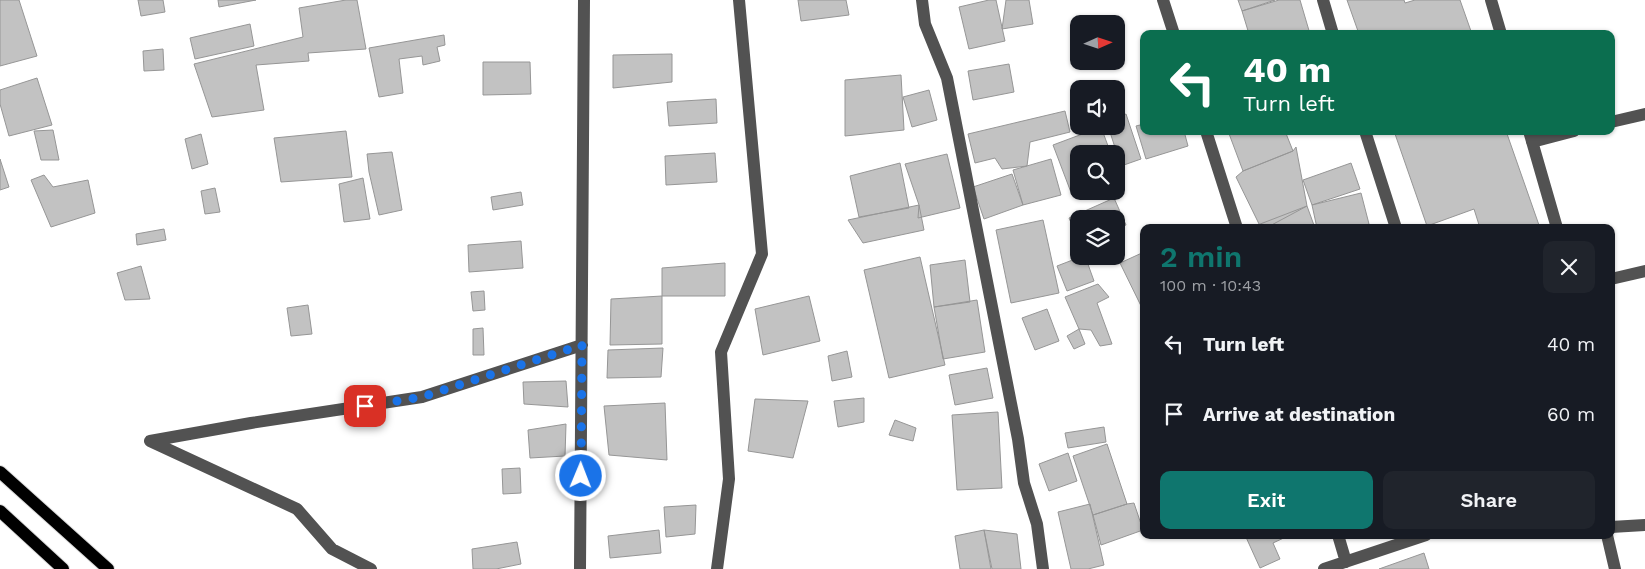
<!DOCTYPE html>
<html lang="en">
<head>
<meta charset="utf-8">
<style>
  body { margin:0; font-family:"Work Sans",sans-serif; background:#20242c; color:#f1f3f6; height:100vh; display:flex; flex-direction:column; font-size:19px; white-space:nowrap }
  * { box-sizing:border-box; margin:0 }
  p { font-size:16px; color:#9ea1a6 }
  .icon { flex:none; width:28px; height:28px; fill:none; stroke:currentColor; stroke-width:2; stroke-linecap:round; stroke-linejoin:round }
  .map { position:relative; flex:1; overflow:hidden }
  .panel { position:absolute; left:1140px; top:224px; width:475px; height:315px; display:flex; flex-direction:column; background:#171b24; border-radius:10px; box-shadow:0 1px 4px #0004 }
  .panel>* { flex:none }
  .hud { position:absolute; left:1140px; top:30px; width:475px; height:105px; border-radius:10px; box-shadow:0 1px 4px #0004; background:#0b6e4f; color:#fff; overflow:hidden }
  .needle { width:32px; rotate:87deg }
  .buttons { position:absolute; left:1070px; top:15px; display:grid; gap:10px }
  .buttons a { display:grid; place-items:center; width:55px; height:55px; border-radius:10px; background:#171b24; box-shadow:0 1px 4px #0004; font-size:25px }
  .pin { position:absolute; display:grid; place-items:center; width:42px; height:42px; color:#fff; margin:-21px; border-radius:10px; box-shadow:0 2px 8px #0006 }
  .me { position:absolute; width:55px; margin:-28px; rotate:1deg; stroke-linejoin:round; filter:drop-shadow(0 0 4px #0008) }
  .turn { display:flex; align-items:center; gap:18px; height:105px; padding:0 20px; font-size:22px }
  .turn .icon { width:65px; height:65px; stroke-width:2.5 }
  .turn b { display:block; font-size:35px; line-height:42px }
  .round { display:grid; place-items:center; flex:none; width:52px; height:52px; border-radius:10px; background:#20242c }
  .headline { display:flex; align-items:center; justify-content:space-between; height:85px; padding:0 20px }
  h1 { font-size:30px; font-weight:600; line-height:38px; color:#0f766e }
  .primary-button { display:flex; gap:10px; margin-top:auto; padding:10px 20px }
  .primary-button a { flex:1; height:58px; border-radius:10px; background:#0f766e; color:#fff; font-size:20px; font-weight:600; line-height:58px; text-align:center }
  .primary-button a+a { background:#20242c; color:#f1f3f6 }
  ul { padding:0; list-style:none }
  li { display:flex; align-items:center; gap:15px; height:70px; padding:0 20px }
  li div { flex:1 }
  li b { display:block; font-size:19px }
  li em { font-style:normal }
  .map>svg:first-child { display:block }
</style>
</head>
<body>
<div class="map">
<svg width="1645" height="569" viewBox="0 0 1645 569">
  <rect width="100%" height="100%" fill="#fff"/>
  <path fill="#c2c2c2" stroke="#969696" d="M0,0H19L37,56L0,66Z
    M138,0H163L165,12L141,16Z
    M218,0H256L219,7Z
    M346,0H357L366,49L308,53L309,61L256,65L264,110L212,117L194,64L303,37L299,8Z
    M798,0H846L849,15L801,21Z
    M989,0H996L1005,41L969,49L959,7Z
    M1006,0H1029L1033,24L1002,29Z
    M1238,0H1275L1242,11Z
    M1279,0H1300L1310,34H1249L1242,11Z
    M1347,0H1404L1405,3L1415,0H1460L1472,34H1359Z
    M250,24L254,46L195,59L190,38Z
    M444,35L445,45L437,47L440,61L423,65L422,56L399,59L403,93L379,97L369,48Z
    M163,49L164,70L144,71L143,51Z
    M672,54V82L613,88V55Z
    M483,62H530L531,94L483,95Z
    M1009,64L1014,92L973,100L968,71Z
    M901,75L904,130L845,136V80Z
    M37,78L52,125L9,136L0,104V90Z
    M929,90L937,120L912,127L903,97Z
    M716,99L717,123L669,126L667,102Z
    M1065,111L1070,132L1030,142L1027,166L1002,169L995,158L975,163L968,134Z
    M1126,114L1141,159L1121,166L1108,126H1116V118Z
    M1144,124V131H1184L1188,146L1146,159L1136,126Z
    M1101,127L1111,154H1079V191H1081L1072,195L1053,145Z
    M53,130L59,160H41L34,131Z
    M346,131L352,177L281,182L274,138Z
    M1228,131H1285L1293,151L1243,171Z
    M1394,131H1506L1540,228H1480L1474,209L1427,226Z
    M201,134L208,164L192,169L185,139Z
    M1296,147L1307,206L1266,228H1261L1236,177L1243,171L1293,151Z
    M392,152L402,210L379,215L369,172L367,154Z
    M715,153L717,182L666,185L665,156Z
    M947,154L960,208L918,218L919,205L905,164Z
    M0,159L9,187L0,190Z
    M1051,159L1061,195L1023,205L1013,170Z
    M900,163L909,208L859,217L850,176Z
    M1351,163L1360,189L1312,205L1303,180Z
    M1012,174L1023,205L984,219L973,187Z
    M44,175L53,187L88,180L95,213L51,227L31,180Z
    M363,178L370,219L344,222L339,184Z
    M215,188L220,212L205,214L201,191Z
    M521,192L523,205L493,210L491,197Z
    M1361,193L1369,224L1356,228H1317L1312,205Z
    M1114,198L1126,225L1116,229V219H1079V241L1069,218Z
    M919,205L924,230L863,243L848,220Z
    M1307,206L1315,228H1255V226Z
    M1043,220L1059,293L1011,303L996,230Z
    M164,229L166,240L137,245L136,234Z
    M521,241L523,268L469,272L468,245Z
    M1144,252V312L1120,263Z
    M1083,256H1085L1094,281L1067,291L1057,266Z
    M920,257L945,365L889,378L864,270Z
    M965,260L970,302L934,307L930,265Z
    M725,263V296H662V268Z
    M141,266L150,299L125,300L117,273Z
    M1098,284L1109,297L1097,303L1112,344L1100,346L1091,330L1079,329L1065,297Z
    M484,291L485,310L473,311L471,292Z
    M662,296V344L610,345L611,299Z
    M809,296L820,341L763,355L755,309Z
    M977,300L985,352L943,359L934,307Z
    M308,305L312,334L291,336L287,308Z
    M1047,309L1059,341L1035,350L1022,318Z
    M483,328L484,355H473V329Z
    M1079,329L1085,344L1074,349L1067,336Z
    M663,348L661,377L607,378L608,350Z
    M847,351L852,377L832,381L828,356Z
    M987,368L993,398L955,405L949,375Z
    M566,381L568,407L524,404L523,382Z
    M864,398V422L838,427L834,401Z
    M755,399L808,401L793,458L748,451Z
    M665,403L667,460L609,455L604,406Z
    M998,412L1002,488L957,490L952,415Z
    M895,420L916,428L913,441L889,435Z
    M566,424L565,456L530,458L528,430Z
    M1104,427L1106,442L1068,448L1065,433Z
    M1107,444L1127,504L1093,515L1073,456Z
    M1068,453L1077,481L1049,491L1039,464Z
    M520,468L521,493L503,494L502,469Z
    M1134,503L1143,530L1101,545L1093,515L1127,504Z
    M1090,504L1104,565L1088,569H1071L1058,512Z
    M696,505L695,534L666,537L664,507Z
    M659,530L661,553L610,558L608,536Z
    M984,530L1017,534L1021,569H992Z
    M984,530L991,569H960L955,536Z
    M1245,535H1290L1273,543L1280,559L1260,568Z
    M517,542L521,564L496,569H473L472,549Z
    M1424,553L1429,569H1379Z"/>
  <g fill="none" stroke-linecap="round" stroke-linejoin="round">
    <defs>
      <path id="major" d="M0,472L108,569
        M0,511L63,569"/>
    </defs>
    <use href="#major" stroke="#dbdbdb" stroke-width="14"/>
    <path stroke="#525252" stroke-width="12" d="M922,0L925,24L947,78L1018,439L1024,483L1037,524L1043,569
      M1163,0L1174,34
      M1323,0L1333,34
      M1491,0L1501,34
      M1611,122L1645,114
      M1206,131L1237,228
      M1365,131L1396,228
      M1529,131L1557,228
      M1532,142L1574,131
      M1611,279L1645,271
      M1611,527L1645,525
      M1338,535L1346,562
      M1607,535L1615,569
      M371,569L332,549L297,509L150,441L251,423L422,397L582,345
      M580,569L584,0
      M717,569L729,479L721,352L762,254L739,0
      M1324,569L1426,535"/>
    <use href="#major" stroke="#000" stroke-width="12"/>
  </g>
  <g fill="none" stroke-linecap="round" stroke-linejoin="round">
    <path stroke="#1a73e8" stroke-width="9" stroke-dasharray="0 16.2" d="M365,406L422,397L582,345L581,476"/>
  </g>
</svg>
<div class="buttons">
<a><svg class="needle" viewBox="-14 -14 28 28"><path d="M0-13l5 13h-10z" fill="#e53935"/><path d="M0 13l5-13h-10z" fill="#9ea1a6"/></svg></a>
<a><svg class="icon" aria-label="sound" viewBox="0 0 24 24"><path d="M4 9h4l5-4v14l-5-4H4zM17 9q2 3 0 6"/></svg></a>
<a><svg class="icon" aria-label="search" viewBox="0 0 24 24"><circle cx="10" cy="10" r="6"/><path d="M15 15l6 6"/></svg></a>
<a><svg class="icon" aria-label="layers" viewBox="0 0 24 24"><path d="M12 4l9 5-9 5-9-5zM3 14l9 5 9-5"/></svg></a>
</div>
<div class="pin" style="left:365px;top:406px;background:#d93025"><svg class="icon" aria-label="arrive" viewBox="0 0 24 24"><path d="M6 21V4h12l-3 4 3 4H6"/></svg></div>
<svg class="me" style="left:581px;top:476px" viewBox="-20 -20 40 40"><circle r="17" fill="#1a73e8" stroke="#fff" stroke-width="3"/><path d="M0-11L8 9 0 5-8 9z" fill="#fff"/></svg>
<div class="hud">
<div class="turn"><svg class="icon" aria-label="left" viewBox="0 0 24 24"><path d="M17 20v-9H6M10 6l-5 5 5 5"/></svg><div><b>40 m</b>Turn left</div></div>
</div>
<section class="panel">
<div class="headline"><div><h1>2 min</h1><p>100 m · 10:43</p></div><a class="round"><svg class="icon" aria-label="close" viewBox="0 0 24 24"><path d="M6 6l12 12M18 6L6 18"/></svg></a></div>
<ul>
<li><svg class="icon" aria-label="left" viewBox="0 0 24 24"><path d="M17 20v-9H6M10 6l-5 5 5 5"/></svg><div><b>Turn left</b></div><em>40 m</em></li>
<li><svg class="icon" aria-label="arrive" viewBox="0 0 24 24"><path d="M6 21V4h12l-3 4 3 4H6"/></svg><div><b>Arrive at destination</b></div><em>60 m</em></li>
</ul>
<div class="primary-button"><a>Exit</a><a>Share</a></div>
</section>
</div>
</body>
</html>
